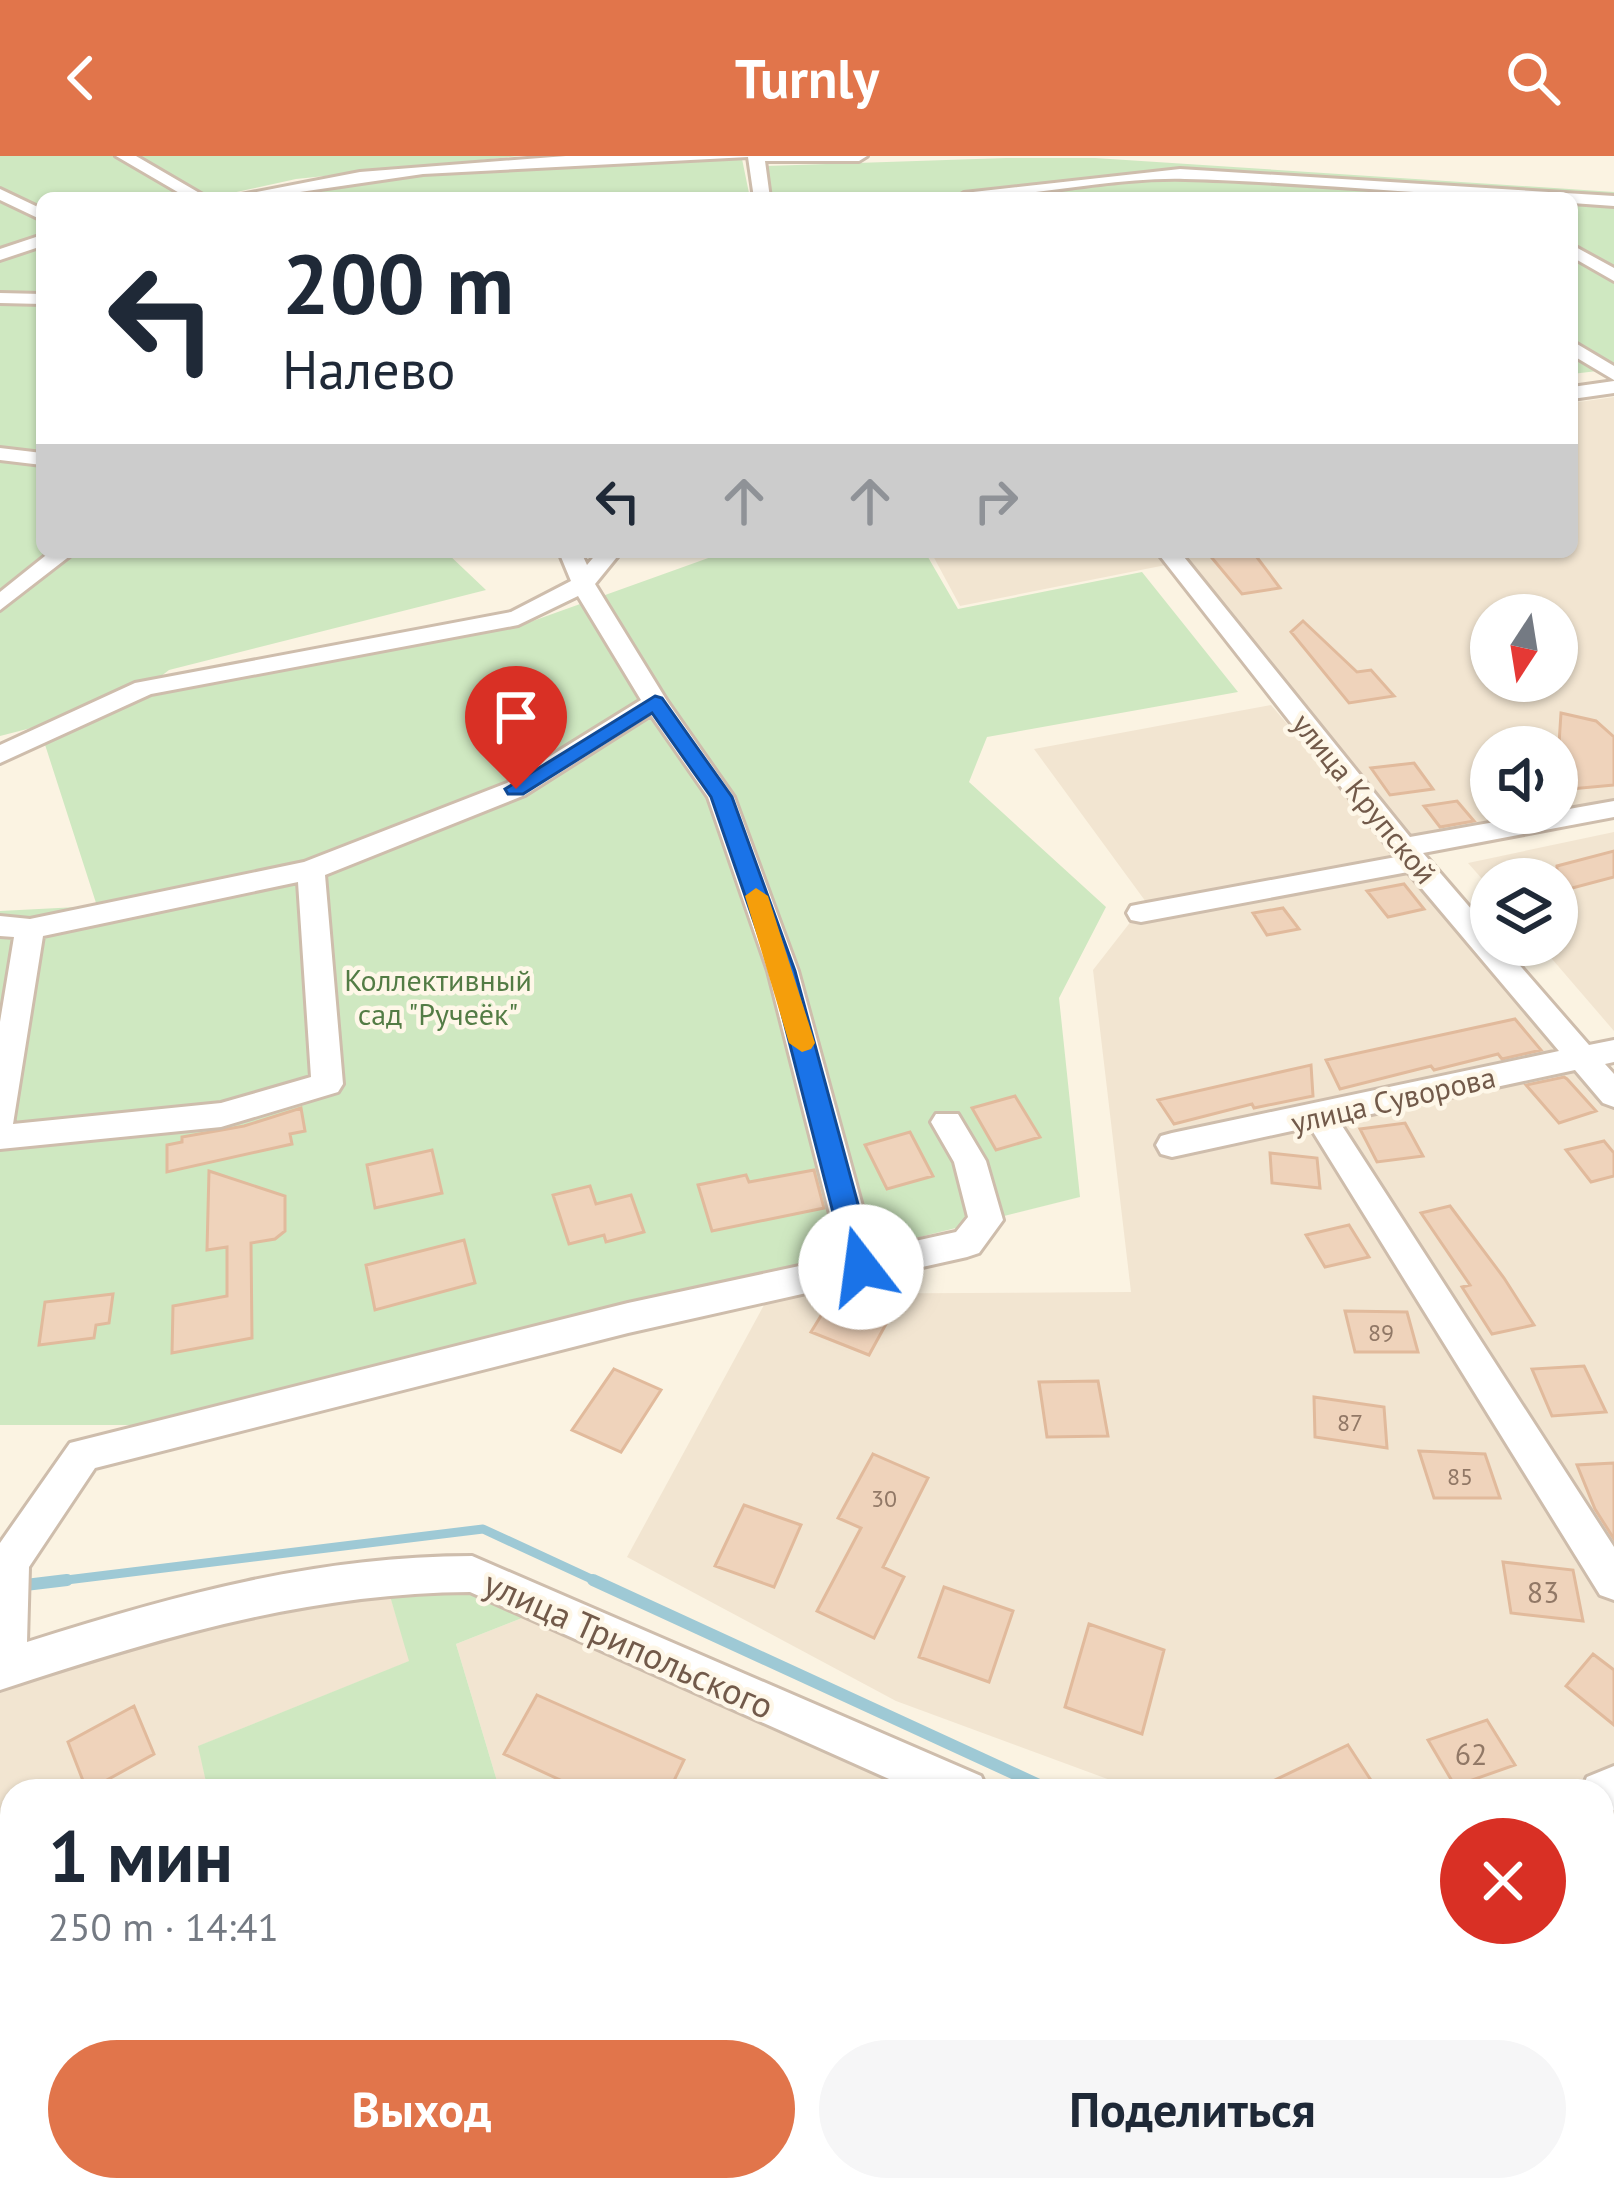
<!DOCTYPE html>
<html lang="ru">
<head>
<meta charset="utf-8">
<style>
  body { margin:0; font-family:"PT Sans",sans-serif; background:#f6f6f7; color:#1f2937; height:100vh; display:flex; flex-direction:column; font-size:45px; white-space:nowrap }
  * { box-sizing:border-box; margin:0 }
  p { font-size:39px; color:#747a83 }
  .icon { flex:none; width:66px; height:66px; fill:none; stroke:currentColor; stroke-width:2; stroke-linecap:round; stroke-linejoin:round }
  .map { position:relative; flex:1; overflow:hidden }
  .sheet { position:absolute; left:0px; top:1623px; width:1614px; height:423px; display:flex; flex-direction:column; background:#fff; border-radius:36px 36px 0 0; box-shadow:0 3px 9px #0004 }
  .sheet>* { flex:none }
  .banner { position:absolute; left:36px; top:36px; width:1542px; height:366px; border-radius:18px; box-shadow:0 3px 9px #0004; background:#fff; color:#1f2937; overflow:hidden }
  .needle { width:78px; rotate:192deg }
  .controls { position:absolute; left:1470px; top:438px; display:grid; gap:24px }
  .controls a { display:grid; place-items:center; width:108px; height:108px; border-radius:50%; background:#fff; box-shadow:0 3px 9px #0004; font-size:60px }
  .pin { position:absolute; display:grid; place-items:center; width:102px; height:102px; color:#fff; margin:-123px -51px; border-radius:50% 50% 50% 0; rotate:-45deg; box-shadow:0 0 12px #0007 }
  .pin .icon { rotate:45deg }
  .me { position:absolute; width:132px; margin:-66px; rotate:345deg; stroke-linejoin:round; filter:drop-shadow(0 0 9px #0008) }
  .turn { display:flex; align-items:center; gap:42px; height:252px; padding:0 48px; font-size:54px }
  .turn .icon { width:156px; height:156px; stroke-width:2.5 }
  .turn b { display:block; font-size:84px; line-height:102px }
  .lanes { display:flex; align-items:center; height:114px; padding:0 48px; background:#0003; justify-content:center; gap:60px; direction:ltr }
  .lanes .off { opacity:.35 }
  .round { display:grid; place-items:center; flex:none; width:126px; height:126px; border-radius:63px; background:#f6f6f7 }
  .overview { display:flex; align-items:center; justify-content:space-between; height:204px; padding:0 48px }
  h1 { font-size:72px; font-weight:700; line-height:90px }
  .action { display:flex; gap:24px; margin-top:auto; padding:24px 48px }
  .action a { flex:1; height:138px; border-radius:72px; background:#e1754b; color:#fff; font-size:48px; font-weight:700; line-height:138px; text-align:center }
  .action a+a { background:#f6f6f7; color:#1f2937 }
  header { display:flex; justify-content:space-between; align-items:center; height:156px; padding:0 48px; background:#e1754b; color:#fff; font-size:54px; font-weight:700 }
  .map>svg:first-child { display:block }
</style>
</head>
<body>
<header><svg class="icon" aria-label="back" viewBox="0 0 24 24"><path d="M15 5l-7 7 7 7"/></svg>Turnly<svg class="icon" aria-label="search" viewBox="0 0 24 24"><circle cx="10" cy="10" r="6"/><path d="M15 15l6 6"/></svg></header>
<div class="map">
<svg width="1614" height="2044" viewBox="0 0 1614 2044">
  <rect width="100%" height="100%" fill="#fbf3e2"/>
  <path fill="#f2e5d1" fill-rule="evenodd" d="M1614,241V645L1557,657V591H1491V657H1557L1413,683L1181,406L960,450L931,396H1572V247ZM1491,459H1557V525H1491Z
    M1271,549L1614,953V2044H1499L1493,2034H1602V1635H1140L896,1545L627,1401L770,1138L1131,1136L1093,814L1146,746L1034,593Z
    M1614,676V875L1540,789H1557V723H1491V733L1468,707Z
    M387,1430L410,1505L199,1590L208,1635H12V1750L0,1755V1526L134,1481Z
    M530,1459L934,1635H500L456,1488Z
    M619,2034H1422L1427,2044H622Z"/>
  <path fill="#cfe8c1" d="M0,0H519L296,23L209,42H42V81L0,96Z
    M1006,2H1095L1614,36V213L1572,218V42H771L767,10Z
    M742,3L750,42H257L334,25L491,11L498,15Z
    M42,90V141L0,140V103Z
    M0,145L42,146V396H446L486,434L169,514L147,531L516,471L725,396H925L958,453L1142,416L1238,536L987,581L969,626L1106,751L1059,842L1080,1041L167,1269H0V755L97,750L39,570L0,580Z
    M464,1429L530,1459L456,1488L500,1635H208L198,1590L409,1505L387,1430Z
    M12,1750V1866L0,1876V1755Z
    M308,2034H619L622,2044H315Z"/>
  <g fill="none" stroke-linecap="round" stroke-linejoin="round">
    <path stroke="#9ec9d5" stroke-width="9" d="M42,1427L483,1373L600,1427"/>
    <path stroke="#9ec9d5" stroke-width="12" d="M593,1424L1052,1635
      M0,1432L67,1424
      M1602,1920L1614,1926"/>
  </g>
  <path fill="#efd3bb" stroke="#e1ba9c" stroke-width="3" d="M1207,396H1253L1280,432L1242,438Z
    M1303,465L1357,516L1371,514L1394,540L1349,547L1291,476Z
    M1561,557L1596,565L1614,581V629L1571,633L1557,619Z
    M1414,607L1433,633L1390,639L1371,612Z
    M1457,645L1474,665L1440,671L1424,650Z
    M1614,695V721L1557,736V710Z
    M1404,728L1424,753L1388,761L1367,735Z
    M1283,752L1299,773L1267,779L1253,757Z
    M1515,863L1541,894L1502,903L1498,898L1434,914L1431,910L1340,933L1326,904Z
    M1311,909L1313,940L1254,952L1252,948L1174,968L1158,944Z
    M1564,921L1567,923L1596,955L1559,967L1526,929Z
    M1015,940L1040,981L996,994L972,952Z
    M301,952L305,975L290,978L292,988L167,1016V989L182,986V981L244,970Z
    M1405,967L1423,1000L1377,1006L1360,973Z
    M910,976L933,1020L887,1033L865,989Z
    M1604,985L1614,997V1020L1591,1026L1566,994Z
    M432,994L442,1037L375,1052L367,1009Z
    M1270,997L1317,1002L1320,1032L1272,1027Z
    M814,1014L824,1052L712,1075L698,1029L746,1019L749,1026Z
    M209,1015L285,1040V1075L275,1083L251,1087L252,1182L172,1197L173,1150L227,1140V1091L207,1094Z
    M590,1030L596,1048L631,1039L644,1076L606,1086L604,1079L569,1088L553,1039Z
    M1450,1050L1504,1122L1534,1169L1492,1178L1462,1131L1470,1129L1421,1057Z
    M1349,1069L1369,1101L1325,1111L1306,1079Z
    M464,1084L475,1127L375,1154L366,1109Z
    M113,1138L109,1167L96,1169L94,1182L39,1189L45,1146Z
    M830,1145L886,1168L869,1199L811,1176Z
    M1345,1155L1407,1156L1418,1196H1355Z
    M1584,1210L1606,1256L1552,1260L1532,1213Z
    M614,1213L661,1234L621,1296L572,1274Z
    M1098,1225L1108,1280L1047,1281L1039,1226Z
    M1314,1241L1384,1251L1387,1292L1315,1281Z
    M1419,1295L1485,1298L1500,1342H1434Z
    M873,1298L928,1322L883,1411L904,1421L874,1482L817,1455L861,1372L838,1362Z
    M1614,1307V1383L1595,1353L1577,1309Z
    M744,1349L801,1369L774,1431L715,1410Z
    M1503,1406L1573,1414L1583,1465L1511,1457Z
    M944,1431L1013,1455L989,1526L919,1501Z
    M1089,1468L1164,1494L1142,1578L1065,1551Z
    M1593,1498L1614,1514V1569L1566,1530Z
    M537,1539L684,1604L669,1635H584L504,1598Z
    M134,1550L154,1598L87,1635L68,1586Z
    M1487,1564L1515,1609L1455,1630L1428,1584Z
    M1348,1589L1378,1635H1252Z"/>
  <g fill="none" stroke-linecap="round" stroke-linejoin="round">
    <defs>
      <path id="minor" d="M116,0H136L208,42H188Z
        M566,0H867L859,5H765L770,42H754L748,1L423,18L259,42H226L360,16Z
        M1180,13L1614,40V50L1572,47V42C1443,42 1314,26 1185,23C1109,21 1032,42 956,42L964,37Z
        M0,33L42,53V64L0,44Z
        M42,79V90L0,104V93Z
        M1572,89L1614,112V125L1572,101Z
        M0,137L42,138V148L0,147Z
        M1572,185L1614,210V224L1572,199Z
        M1614,225V237L1572,243V231Z
        M0,292L42,297V309L0,304Z
        M50,396H75L0,454V436Z
        M559,396H581L587,409L598,396H621L595,428L667,545L734,641L798,815L874,1094L956,1076L968,1061L954,1006L931,966L936,958H958L986,1005L1003,1064L979,1097L967,1101L628,1177L95,1312L29,1411L27,1486C174,1439 317,1400 472,1400L981,1620L988,1635H916L470,1436C306,1437 155,1483 0,1534V1387L70,1287L628,1147L841,1101L768,815L708,641L651,559L525,639L325,719L343,928L338,936L221,971L0,993V866L14,781L0,780V760L30,763L304,706L507,627L641,544L578,440L518,469L151,538L0,607V589L135,527L511,456L571,425ZM298,726L311,921L221,947L13,968L43,780Z
        M1157,396H1180L1410,681L1614,645V661L1423,697L1491,776V789H1502L1589,889L1614,884V906L1605,908L1614,918V951L1603,947L1575,914L1339,965L1614,1391V1444L1600,1439L1310,971L1172,1001L1161,998L1156,989L1161,980L1172,977L1559,895L1408,716L1141,766L1131,764L1127,757L1131,750L1141,748L1396,701Z
        M1614,1610V1654L1602,1658V1635H1581L1587,1621Z
        M1249,2034H1317L1313,2044H1245Z
        M1398,2034H1449L1453,2044H1402Z"/>
    </defs>
    <use href="#minor" stroke="#cebdac" stroke-width="6"/>
    <use href="#minor" fill="#fff" fill-rule="evenodd"/>
  </g>
  <path fill="#1a73e8" stroke="#114b97" stroke-width="3" d="M655,540L662,542L732,641L795,815L875,1111L871,1119H851L847,1111L771,815L711,641L652,557L523,638H508L505,633Z"/>
  <path fill="#f59e0b" d="M756,732L768,740L815,887L811,893L802,896L789,887L745,740Z"/>
  <g text-anchor="middle" dominant-baseline="central" stroke-width="9" stroke-linejoin="round" paint-order="stroke">
    <g font-size="24" fill="#917866">
      <text x="1381" y="1176">89</text>
      <text x="1350" y="1266">87</text>
      <text x="1460" y="1320">85</text>
      <text x="884" y="1342">30</text>
    </g>
    <g font-size="30" fill="#725a4a" stroke="#fef7e8">
      <text transform="translate(1365 642) rotate(51)">улица Крупской</text>
      <text transform="translate(1393 943) rotate(-13)">улица Суворова</text>
    </g>
    <g font-size="30" fill="#537c45" stroke="#fef7e8">
      <text x="438" y="823">Коллективный<tspan x="438" dy="34">сад "Ручеёк"</tspan></text>
    </g>
    <g font-size="30" fill="#917866">
      <text x="1543" y="1435">83</text>
      <text x="1471" y="1597">62</text>
    </g>
    <g font-size="36" fill="#725a4a" stroke="#fef7e8">
      <text transform="translate(629 1488) rotate(24)">улица Трипольского</text>
    </g>
  </g>
</svg>
<div class="controls">
<a><svg class="needle" viewBox="-14 -14 28 28"><path d="M0-13l5 13h-10z" fill="#e53935"/><path d="M0 13l5-13h-10z" fill="#747a83"/></svg></a>
<a><svg class="icon" aria-label="sound" viewBox="0 0 24 24"><path d="M4 9h4l5-4v14l-5-4H4zM17 9q2 3 0 6"/></svg></a>
<a><svg class="icon" aria-label="layers" viewBox="0 0 24 24"><path d="M12 4l9 5-9 5-9-5zM3 14l9 5 9-5"/></svg></a>
</div>
<div class="pin" style="left:516px;top:633px;background:#d93025"><svg class="icon" aria-label="arrive" viewBox="0 0 24 24"><path d="M6 21V4h12l-3 4 3 4H6"/></svg></div>
<svg class="me" style="left:861px;top:1111px" viewBox="-20 -20 40 40"><circle r="19" fill="#fff"/><path d="M0-13L10 11 0 6-10 11z" fill="#1a73e8"/></svg>
<div class="banner">
<div class="turn"><svg class="icon" aria-label="left" viewBox="0 0 24 24"><path d="M17 20v-9H6M10 6l-5 5 5 5"/></svg><div><b>200 m</b>Налево</div></div>
<div class="lanes"><svg class="icon" aria-label="left" viewBox="0 0 24 24"><path d="M17 20v-9H6M10 6l-5 5 5 5"/></svg><svg class="icon off" aria-label="ahead" viewBox="0 0 24 24"><path d="M12 20V5M6 11l6-6 6 6"/></svg><svg class="icon off" aria-label="ahead" viewBox="0 0 24 24"><path d="M12 20V5M6 11l6-6 6 6"/></svg><svg class="icon off" aria-label="right" viewBox="0 0 24 24"><path d="M7 20v-9h11M14 6l5 5-5 5"/></svg></div>
</div>
<section class="sheet">
<div class="overview"><div><h1>1 мин</h1><p>250 m · 14:41</p></div><a class="round" style="background:#d93025;color:#fff"><svg class="icon" aria-label="close" viewBox="0 0 24 24"><path d="M6 6l12 12M18 6L6 18"/></svg></a></div>
<div class="action"><a>Выход</a><a>Поделиться</a></div>
</section>
</div>
</body>
</html>
